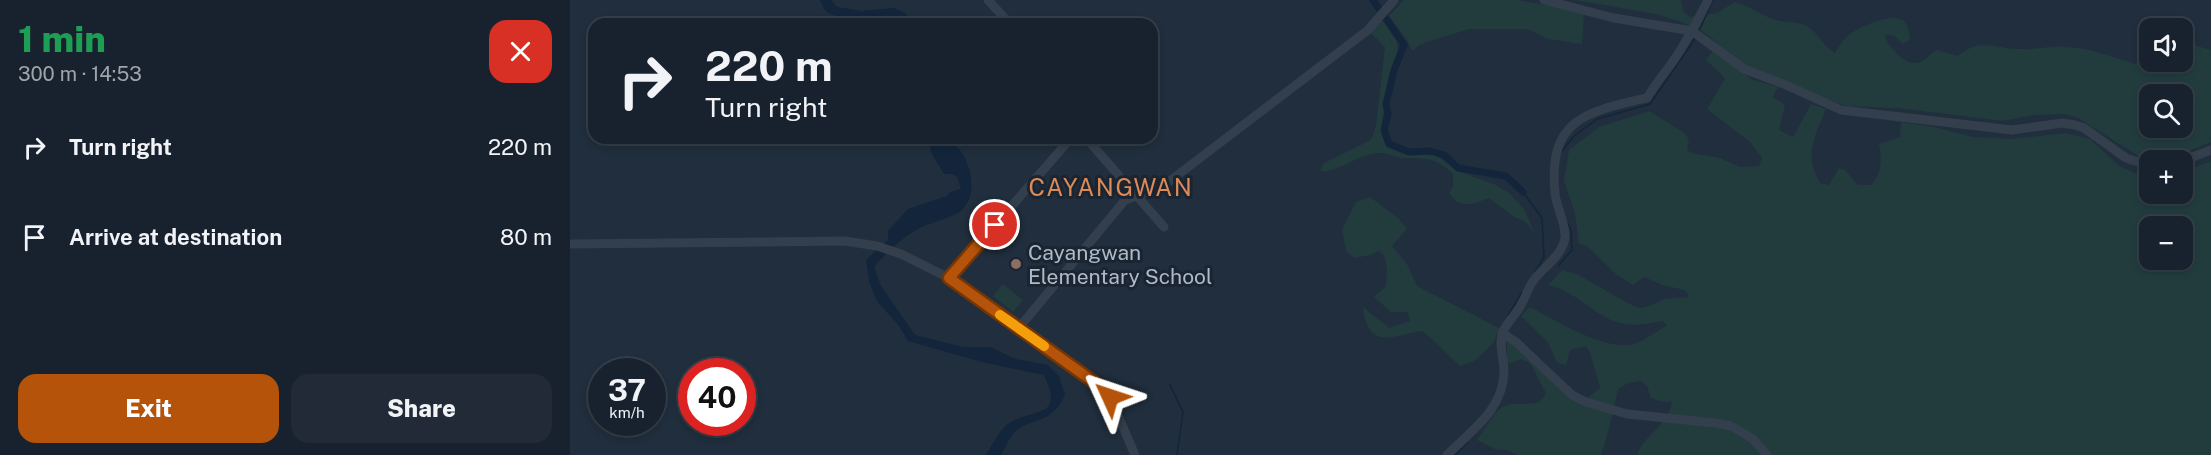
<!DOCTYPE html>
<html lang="en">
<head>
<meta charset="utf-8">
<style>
  body { margin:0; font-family:"Public Sans",sans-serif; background:#212a36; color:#f1f3f6; height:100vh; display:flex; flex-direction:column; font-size:22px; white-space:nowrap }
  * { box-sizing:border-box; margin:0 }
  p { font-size:20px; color:#9fa4aa }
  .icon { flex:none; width:33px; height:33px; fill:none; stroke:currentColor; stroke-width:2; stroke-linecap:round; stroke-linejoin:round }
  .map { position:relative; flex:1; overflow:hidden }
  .side { display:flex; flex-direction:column; background:#18222e; width:570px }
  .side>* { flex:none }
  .guide { position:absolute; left:18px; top:18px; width:570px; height:126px; border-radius:18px; box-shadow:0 3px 9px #0003,0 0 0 2px #363f4a; background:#18222e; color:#f1f3f6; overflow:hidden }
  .tools { position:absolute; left:1569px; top:18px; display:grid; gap:12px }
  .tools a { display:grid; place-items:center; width:54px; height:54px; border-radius:12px; background:#18222e; box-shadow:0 3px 9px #0003,0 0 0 2px #363f4a; font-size:30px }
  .speed { position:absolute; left:18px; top:358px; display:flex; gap:12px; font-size:30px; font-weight:700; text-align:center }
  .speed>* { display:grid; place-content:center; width:78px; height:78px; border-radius:50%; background:#18222e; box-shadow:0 3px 9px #0003,0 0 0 2px #363f4a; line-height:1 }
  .speed small { font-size:15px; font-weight:400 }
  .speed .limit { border:9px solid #d22; background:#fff; color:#111 }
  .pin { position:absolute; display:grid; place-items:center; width:51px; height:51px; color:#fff; margin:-26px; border:3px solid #fff; border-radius:50%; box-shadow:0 2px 6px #0007 }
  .me { position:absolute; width:66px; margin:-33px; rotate:312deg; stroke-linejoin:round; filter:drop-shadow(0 0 4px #0008) }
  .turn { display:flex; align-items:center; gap:21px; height:126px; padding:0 18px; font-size:27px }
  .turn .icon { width:78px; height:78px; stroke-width:2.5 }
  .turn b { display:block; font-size:42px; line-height:51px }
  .round { display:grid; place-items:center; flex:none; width:63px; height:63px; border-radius:18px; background:#212a36 }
  .overview { display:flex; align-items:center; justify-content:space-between; height:102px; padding:0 18px }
  h1 { font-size:36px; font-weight:800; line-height:45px; color:#1e9e55 }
  .primary-button { display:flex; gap:12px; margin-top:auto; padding:12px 18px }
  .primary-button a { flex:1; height:69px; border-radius:18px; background:#b45309; color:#fff; font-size:24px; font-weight:800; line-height:69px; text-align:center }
  .primary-button a+a { background:#212a36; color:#f1f3f6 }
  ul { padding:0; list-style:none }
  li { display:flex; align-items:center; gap:18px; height:90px; padding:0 18px }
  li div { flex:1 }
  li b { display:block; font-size:22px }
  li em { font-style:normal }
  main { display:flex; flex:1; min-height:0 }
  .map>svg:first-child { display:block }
</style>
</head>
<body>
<main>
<section class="side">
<div class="overview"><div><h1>1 min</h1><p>300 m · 14:53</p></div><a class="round" style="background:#d93025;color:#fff"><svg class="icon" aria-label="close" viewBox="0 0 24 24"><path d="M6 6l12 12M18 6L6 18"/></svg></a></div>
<ul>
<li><svg class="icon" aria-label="right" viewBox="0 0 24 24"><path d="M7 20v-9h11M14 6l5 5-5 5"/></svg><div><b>Turn right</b></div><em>220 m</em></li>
<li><svg class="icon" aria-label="arrive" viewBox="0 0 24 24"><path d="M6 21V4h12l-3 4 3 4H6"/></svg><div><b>Arrive at destination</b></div><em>80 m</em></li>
</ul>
<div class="primary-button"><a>Exit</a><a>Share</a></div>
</section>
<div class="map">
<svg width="1641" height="455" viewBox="0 0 1641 455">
  <rect width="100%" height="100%" fill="#202e3d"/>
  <path fill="#223c3e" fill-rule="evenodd" d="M834,0H948L1014,12L1012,44L978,39L957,29H899L851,44L842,51L837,40L819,16Z
    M1005,0H1111L1113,11L1120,17L1147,13L1165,2C1181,6 1194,18 1210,21C1221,23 1232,21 1241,29C1250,37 1255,47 1265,53C1268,48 1272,42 1276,37C1286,28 1323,11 1334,21C1339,26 1339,34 1340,40L1333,44L1326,37L1317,34L1315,37C1320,48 1336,68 1350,62C1356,60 1361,53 1367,50L1388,56C1409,37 1425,49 1450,49C1466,50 1481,45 1497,47C1520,48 1543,57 1565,64L1579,55L1580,62H1612L1614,38L1627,46L1641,50V142L1599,159L1582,160L1567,155L1508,118L1494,114L1464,115L1433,121L1327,108L1277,106L1247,97L1175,66L1134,32L1109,21L1086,14ZM1580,94H1612V128H1580Z
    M813,20L827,41L828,53L817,88L811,130L814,140L819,146L832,152L866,155L888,171L926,185L939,193L954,209L965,234L956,222L944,217L919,198C903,204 890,210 879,193L883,186V174C865,157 858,159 835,158C826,158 817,152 807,153C788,155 773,169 753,172L750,169L754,163L801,140L806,126L815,47L801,33Z
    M1143,51L1183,80L1208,87L1203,97L1215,105L1209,130L1223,137L1241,104L1256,109C1245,137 1233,154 1250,183L1259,185L1269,168L1275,170L1288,185H1301C1312,173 1312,160 1309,144L1330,137L1331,122L1364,127L1403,137L1441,139L1496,133L1520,139L1549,166L1567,174L1579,175L1580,194H1612L1613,172L1641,161V455H1067C1074,435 1099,424 1102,402L1089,401L1081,398L1077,386L1071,381L1058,383L1048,389L1040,425L1031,455H948L937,450H927L907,440C916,429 925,405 942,404C952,404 960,404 970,402L976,393L960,363L951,359L944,362L937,363V338L1010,395L1017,398L1030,388L1020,353L1016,346L1000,350L996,365L987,363L978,342L951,316L960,307C985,320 1036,352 1064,344C1076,340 1086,331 1097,326L1093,321C1081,323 1068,326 1056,324C1027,321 1007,290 978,285L992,270L1009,275L1057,303L1070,308L1080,306L1094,299L1119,297L1115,290L1092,285L1074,277L1063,285L1047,275L1017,246L1009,244L1005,213L994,181L999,150L1029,127L1079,111L1116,134L1119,141L1117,150L1122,153L1150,158L1170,167L1189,166L1192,158L1180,142L1137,109L1155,78L1136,60ZM1580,226H1612V260H1580Z
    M800,197L828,218L837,229L822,246L837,264L847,286L929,328L924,342L913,353L904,361L890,366L853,331C823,335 798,352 793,307L819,328L840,321L838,312H821L804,297L816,286L817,269L814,255L808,251L800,255L784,258L776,251L772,229L786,202Z
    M433,284L453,300L443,312L423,296Z"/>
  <path fill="#13253b" d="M250,0H261L267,7L292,11L324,8L335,13L343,24C327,24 268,21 257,12C253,9 252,4 250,0Z
    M357,138C372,138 388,143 395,158C402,174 406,195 392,210C385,217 360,223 350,228C332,237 317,252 304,267L311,286L345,335L393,347H421L445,359L478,365L489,376L495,395C480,427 459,416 443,434C438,440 435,448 431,455H416C422,446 429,430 438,424C464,407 495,420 474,375L412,362L338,341L329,326L307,301L299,281L296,260L318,240V231L338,209L377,196L380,192L391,189L387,177L382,174H374L362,154Z"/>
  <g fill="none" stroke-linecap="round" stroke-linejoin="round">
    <path stroke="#13253b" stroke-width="1.5" d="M1129,31L1143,0
      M992,151L1004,136L1027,119L1080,104L1126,37
      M953,192L972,218L974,257L965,272
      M988,266L1002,250L1001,230L997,222
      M938,316L952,292
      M600,385L613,412L607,455
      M885,455L898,442"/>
    <path stroke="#13253b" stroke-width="7" d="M803,0L834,45L824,70L816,104L818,114L814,130L819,144L839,152L860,151L874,155L888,168L936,176L953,192"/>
    <path stroke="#343f4d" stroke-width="9" d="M418,0L440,24
      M974,0L1044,18L1122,31L1174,69L1216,85L1271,110L1442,130L1492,123L1505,125L1514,128L1556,158L1580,166
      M516,138L594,227
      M1612,161L1641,150
      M0,244L275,241L307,246L331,254L379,278L528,385L540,397L565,455
      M379,278L501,138
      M448,329L555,200L592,187L798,30L824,0
      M932,333L946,342L1002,395L1016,402L1057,414L1146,423L1161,426L1183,439L1197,455
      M877,455C902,430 933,410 934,372C934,359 928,344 933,331C938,322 946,314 951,305C956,297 958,288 963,281C973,267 993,256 995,237C996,223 986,207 985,193C978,119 1015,112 1077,98C1083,88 1089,80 1096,71C1113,49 1126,24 1138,0"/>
  </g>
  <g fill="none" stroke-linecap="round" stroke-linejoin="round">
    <defs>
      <path id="route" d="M425,225L379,278L528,385L540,397"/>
    </defs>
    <use href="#route" stroke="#753606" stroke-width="15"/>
    <use href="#route" stroke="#b45309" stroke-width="10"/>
    <path stroke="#f59e0b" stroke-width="10" d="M430,315L474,346"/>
  </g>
  <circle fill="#8d6e63" stroke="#1a2531" stroke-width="2" cx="446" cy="264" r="6"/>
  <g text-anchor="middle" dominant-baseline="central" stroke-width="6" stroke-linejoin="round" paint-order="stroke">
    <g font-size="21" fill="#afbac9" stroke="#1a2531" text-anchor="start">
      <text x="458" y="252">Cayangwan<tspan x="458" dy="24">Elementary School</tspan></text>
    </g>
    <g font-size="24" letter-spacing="1.5" fill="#dd8a56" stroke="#1a2531">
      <text x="541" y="187">CAYANGWAN</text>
    </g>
  </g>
</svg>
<div class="tools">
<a><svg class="icon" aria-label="sound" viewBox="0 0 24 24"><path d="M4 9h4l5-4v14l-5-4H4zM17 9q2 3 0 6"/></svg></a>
<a><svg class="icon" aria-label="search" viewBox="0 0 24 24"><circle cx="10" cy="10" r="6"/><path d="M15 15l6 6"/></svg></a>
<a>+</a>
<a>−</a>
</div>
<div class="speed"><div>37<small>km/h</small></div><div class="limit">40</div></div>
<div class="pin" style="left:425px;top:225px;background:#d93025"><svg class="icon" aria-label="arrive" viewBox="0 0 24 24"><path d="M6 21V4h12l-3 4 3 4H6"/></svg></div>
<svg class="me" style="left:540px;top:397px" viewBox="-20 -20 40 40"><path d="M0-17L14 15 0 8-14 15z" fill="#b45309" stroke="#fff" stroke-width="4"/></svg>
<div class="guide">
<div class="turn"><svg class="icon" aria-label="right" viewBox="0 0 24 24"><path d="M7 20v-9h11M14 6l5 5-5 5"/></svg><div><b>220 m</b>Turn right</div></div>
</div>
</div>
</main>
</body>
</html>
